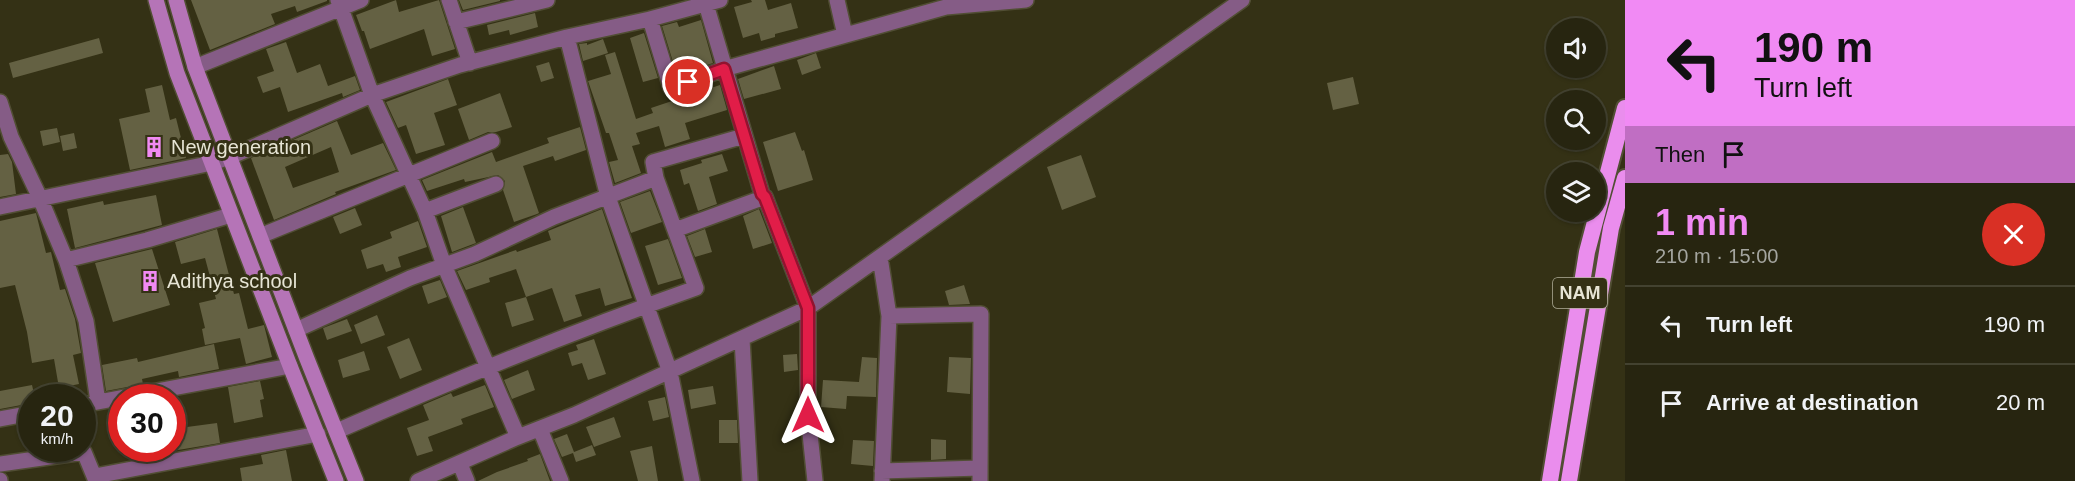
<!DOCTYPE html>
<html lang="en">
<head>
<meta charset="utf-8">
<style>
  body { margin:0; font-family:Arial,sans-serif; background:#33311e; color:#f1f3f6; height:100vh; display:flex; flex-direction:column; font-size:22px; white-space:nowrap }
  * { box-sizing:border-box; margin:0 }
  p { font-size:20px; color:#a4a59f }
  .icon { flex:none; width:33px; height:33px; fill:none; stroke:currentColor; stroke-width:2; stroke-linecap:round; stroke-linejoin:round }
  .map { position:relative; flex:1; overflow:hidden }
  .sheet { display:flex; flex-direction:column; background:#272510; width:450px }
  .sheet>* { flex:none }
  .guide { background:#f18af4; color:#111; overflow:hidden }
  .tools { position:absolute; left:1546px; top:18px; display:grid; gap:12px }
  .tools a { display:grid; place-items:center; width:60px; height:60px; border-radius:50%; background:#272510; box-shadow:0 2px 4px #0004,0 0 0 2px #434230; font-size:30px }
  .speed { position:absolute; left:18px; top:384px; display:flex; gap:12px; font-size:30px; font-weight:700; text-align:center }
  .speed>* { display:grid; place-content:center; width:78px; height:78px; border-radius:50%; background:#272510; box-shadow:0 2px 4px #0004,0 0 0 2px #434230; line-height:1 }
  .speed small { font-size:15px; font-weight:400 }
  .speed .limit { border:9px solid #d22; background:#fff; color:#111 }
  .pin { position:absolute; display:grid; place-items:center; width:51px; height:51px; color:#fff; margin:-26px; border:3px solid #fff; border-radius:50%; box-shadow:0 2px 6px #0007 }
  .me { position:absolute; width:66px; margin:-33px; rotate:0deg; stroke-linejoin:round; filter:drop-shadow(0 0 4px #0008) }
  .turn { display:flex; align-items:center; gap:21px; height:126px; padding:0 30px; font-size:27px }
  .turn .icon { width:78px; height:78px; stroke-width:2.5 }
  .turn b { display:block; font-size:42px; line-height:51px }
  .then { display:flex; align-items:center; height:57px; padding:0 30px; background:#0003; gap:12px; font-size:22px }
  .round { display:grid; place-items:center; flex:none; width:63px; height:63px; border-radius:32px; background:#33311e }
  .overview { display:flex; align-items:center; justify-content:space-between; height:102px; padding:0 30px }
  h1 { font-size:36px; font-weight:600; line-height:45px; color:#f18af4 }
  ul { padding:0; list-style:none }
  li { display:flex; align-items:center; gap:18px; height:78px; padding:0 30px; border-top:2px solid #434230 }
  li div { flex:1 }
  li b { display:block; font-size:22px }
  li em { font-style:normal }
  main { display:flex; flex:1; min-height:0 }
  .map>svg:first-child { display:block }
</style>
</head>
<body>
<main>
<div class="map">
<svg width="1625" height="481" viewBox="0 0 1625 481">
  <rect width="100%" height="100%" fill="#343115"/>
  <path fill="#646143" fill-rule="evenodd" d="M191,0H327V1L297,12L295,6L271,14L275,24L210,50Z
    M396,0L399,12L439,0L455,49L432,56L424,29L370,49L364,31H362L356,15Z
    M459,0H500V1L463,10Z
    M751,0H765L768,10L791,3L798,28L775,34V37L761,41L759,33L743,38L734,7L752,2Z
    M535,13L538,27L510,35L509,30L489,35L487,25Z
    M701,20L713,63L677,75L662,26L677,22L679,27Z
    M644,33L658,78L643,82L630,38Z
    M99,38L103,53L13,78L9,63Z
    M603,39L608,53L583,61L579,44L587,43V45Z
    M286,42L297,73L320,64L328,86L355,76L360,90L343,97L342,93L288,112L280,87L263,93L257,77L274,71L266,49Z
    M615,52L636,119L653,113L651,108L720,85L727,110L685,123L690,139L665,147L659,126L636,133L640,144L632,146L641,173L615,183L609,162L618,160L609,133H606L588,81L611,74L605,55Z
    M816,53L821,68L802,75L797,60Z
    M549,62L554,78L541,82L536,66Z
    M774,66L781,89L744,99L738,79Z
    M1353,77L1359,104L1333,110L1327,83Z
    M448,79L457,105L434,113L445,145L416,154L406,125L398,128L386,102Z
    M162,85L170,120L176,118L186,158L130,170L119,119L150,112L145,89Z
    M500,93L512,127L496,132H488L469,140L458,109Z
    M337,121L351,155L383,143L396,170L335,192L336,194L274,220L251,158ZM331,147L339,172L293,188L285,167Z
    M580,127L586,150L555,161L553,156L523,166L539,213L537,214L514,222L503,190L505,181L498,175L465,182L464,179L427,191L422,180L492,152L496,162L549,143L547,138Z
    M57,128L60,142L43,146L40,131Z
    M795,132L802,151L804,150L813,180L778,191L763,142Z
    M74,133L77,148L63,151L60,136Z
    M8,154L12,162L16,194L0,197V155Z
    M722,154L728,171L709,177L717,204L698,211L689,183L684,185L680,170L702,163L701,160Z
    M1081,155L1096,197L1062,210L1047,167Z
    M650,191L662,222L631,233L620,202Z
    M156,195L162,225L75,248L67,209L103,201L104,205Z
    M463,207L476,243L452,252L441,216Z
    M355,208L362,225L340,234L333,217Z
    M602,209L632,298L605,306L600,288L575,295L582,316L564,322L552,288L526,297L516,269L489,278L490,282L466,290L457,271L516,250L517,252L551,240L548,231Z
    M759,209L772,243L753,249L743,216Z
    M36,213L46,253L51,252L60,290L65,289L75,319L81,353L73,355L79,384L59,388L54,359L32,363L27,332L15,285L0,288V221Z
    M418,221L427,247L398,257L401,267L386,272L383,264L367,269L361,250L392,238L390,232Z
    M217,229L234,294L239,293L248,329L264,325L272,357L246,364L240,338L205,345L202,329L205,328L199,303L216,299L205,258L181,264L175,242Z
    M705,229L712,252L695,257L687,236Z
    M668,239L682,278L658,285L645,246Z
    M152,249L170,305L113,322L95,263Z
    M440,280L447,297L428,304L422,286Z
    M964,285L970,304L949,305L945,291Z
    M526,297L534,320L512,327L505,303Z
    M377,315L385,335L361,344L354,325Z
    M347,319L352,331L327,340L323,328Z
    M409,338L422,370L400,379L387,347Z
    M594,339L606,374L588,380L582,363L572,366L568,353L578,350L576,345Z
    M214,344L219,369L179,377L178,371L142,379L143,384L106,391L102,365L137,358L138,362Z
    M364,351L370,370L343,378L338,360Z
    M797,354L798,370L784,372L783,355Z
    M862,357L877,358L876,397L847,396L846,409L821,407L823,380L859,382Z
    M949,357L971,358L970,394L947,392Z
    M528,370L535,390L512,399L504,380Z
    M260,381L264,399L260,400L263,417L234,423L228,387Z
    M32,385L35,398H32V403L0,409V391Z
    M485,385L494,407L461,419L463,424L428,437L433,451L417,456L407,428L429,420L423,405L451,393L453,397Z
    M713,386L716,404L691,409L688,390Z
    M665,397L669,417L653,421L648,401Z
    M120,408L122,442H118L110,410Z
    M614,417L621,437L594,447L586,427Z
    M719,420H737L738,443H719Z
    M217,423L220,443L172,451V429Z
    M567,434L574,452L592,445L596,455L576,462L573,453L562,457L554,439Z
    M931,439L946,440V459L931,460Z
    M853,440L874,441L873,466L851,464Z
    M652,446L658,481H638L630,451Z
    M286,450L292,481H242L240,468L263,464L261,455Z
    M540,454L550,481H478L497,472L528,461L527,459Z"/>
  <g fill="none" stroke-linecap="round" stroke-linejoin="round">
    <defs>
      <path id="minor" d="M338,0L372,95L425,211L444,265L518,437
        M449,0L470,63
        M837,0L845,35
        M706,4L762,194L765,197L808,308V415L815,481
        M650,19L671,88L724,69L946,7L1026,0
        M456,22L547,0
        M567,37L608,197L670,372L692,481
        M195,67L361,0
        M0,102L11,137L40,198L66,260L86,321L98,402
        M0,207L212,163L230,157L372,95L460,65L567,37L650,19L720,0
        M425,211L496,184
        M675,230L765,197
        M260,236L492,141
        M880,257L889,316L882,481
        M66,260L147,240L231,215
        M889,316L981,314L980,481
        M296,330L410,278L475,254L554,217L656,178
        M742,339L750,481
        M82,405L290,366
        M0,419L32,413
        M540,429L561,481
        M337,431C454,380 574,331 696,288L656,178L653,162L744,136
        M0,464L84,452L96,481
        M460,464L467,481
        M882,471L980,468
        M95,476L318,434
        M0,480V481
        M418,481L518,437L574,415L808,308L1242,0"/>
      <path id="secondary" d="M156,0L177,73L290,366L336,481
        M176,0L195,67L307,359L356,481"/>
      <path id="trunk" d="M1550,481L1587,252L1625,108
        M1569,481L1611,228L1625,178"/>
    </defs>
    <use href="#minor" stroke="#514e34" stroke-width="18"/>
    <use href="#secondary" stroke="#514e34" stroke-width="18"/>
    <use href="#trunk" stroke="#514e34" stroke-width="20"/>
    <use href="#minor" stroke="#855c86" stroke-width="15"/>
    <use href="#secondary" stroke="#b574b7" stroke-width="15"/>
    <use href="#trunk" stroke="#ea8ded" stroke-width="16"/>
  </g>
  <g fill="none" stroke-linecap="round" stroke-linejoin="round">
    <defs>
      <path id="route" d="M688,82L724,69L762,194L765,197L808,308V415"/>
    </defs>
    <use href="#route" stroke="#92132f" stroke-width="15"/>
    <use href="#route" stroke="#e11d48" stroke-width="10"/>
  </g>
  <defs>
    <symbol id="building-bare" viewBox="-9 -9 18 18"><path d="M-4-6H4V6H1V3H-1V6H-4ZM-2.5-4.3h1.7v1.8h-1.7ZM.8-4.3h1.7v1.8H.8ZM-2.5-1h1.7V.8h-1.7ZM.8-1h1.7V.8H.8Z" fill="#f18af4" stroke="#343115" stroke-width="2.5" paint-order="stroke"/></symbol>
  </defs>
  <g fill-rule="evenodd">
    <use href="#building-bare" x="139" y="132" width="30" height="30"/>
    <use href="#building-bare" x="135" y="266" width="30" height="30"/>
  </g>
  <g text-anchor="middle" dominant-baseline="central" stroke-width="6" stroke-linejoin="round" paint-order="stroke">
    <rect fill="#343115" stroke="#b1af9b" stroke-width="1.5" x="1553" y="278" width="54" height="30" rx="4.5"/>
    <g font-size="18" font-weight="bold" fill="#e7e5d5">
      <text x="1580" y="293">NAM</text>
    </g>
    <g font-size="20" fill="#e7e5d5" stroke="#343115" text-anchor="start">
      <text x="171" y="147">New generation</text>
      <text x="167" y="281">Adithya school</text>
    </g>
  </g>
</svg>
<div class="tools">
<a><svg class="icon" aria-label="sound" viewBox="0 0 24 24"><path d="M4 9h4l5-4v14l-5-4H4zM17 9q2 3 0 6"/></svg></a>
<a><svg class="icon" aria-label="search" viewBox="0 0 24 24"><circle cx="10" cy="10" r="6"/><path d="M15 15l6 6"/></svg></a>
<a><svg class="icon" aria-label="layers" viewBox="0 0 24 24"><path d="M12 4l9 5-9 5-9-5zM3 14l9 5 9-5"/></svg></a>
</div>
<div class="speed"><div>20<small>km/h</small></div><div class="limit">30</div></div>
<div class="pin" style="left:688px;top:82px;background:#d93025"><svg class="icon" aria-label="arrive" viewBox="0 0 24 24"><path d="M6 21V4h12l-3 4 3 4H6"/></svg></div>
<svg class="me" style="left:808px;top:415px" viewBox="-20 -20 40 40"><path d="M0-17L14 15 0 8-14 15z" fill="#e11d48" stroke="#fff" stroke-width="4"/></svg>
</div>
<section class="sheet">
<div class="guide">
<div class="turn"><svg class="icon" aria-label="left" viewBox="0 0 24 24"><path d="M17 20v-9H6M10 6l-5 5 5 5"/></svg><div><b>190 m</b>Turn left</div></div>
<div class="then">Then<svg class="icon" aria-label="arrive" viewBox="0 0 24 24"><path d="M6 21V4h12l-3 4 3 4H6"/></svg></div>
</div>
<div class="overview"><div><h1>1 min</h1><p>210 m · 15:00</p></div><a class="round" style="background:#d93025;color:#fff"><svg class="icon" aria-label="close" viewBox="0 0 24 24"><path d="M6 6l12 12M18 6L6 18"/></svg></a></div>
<ul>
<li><svg class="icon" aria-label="left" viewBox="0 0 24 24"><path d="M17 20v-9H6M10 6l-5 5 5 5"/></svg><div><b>Turn left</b></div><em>190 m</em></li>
<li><svg class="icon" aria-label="arrive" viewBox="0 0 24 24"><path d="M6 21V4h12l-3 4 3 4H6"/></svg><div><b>Arrive at destination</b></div><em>20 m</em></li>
</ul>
</section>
</main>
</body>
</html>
